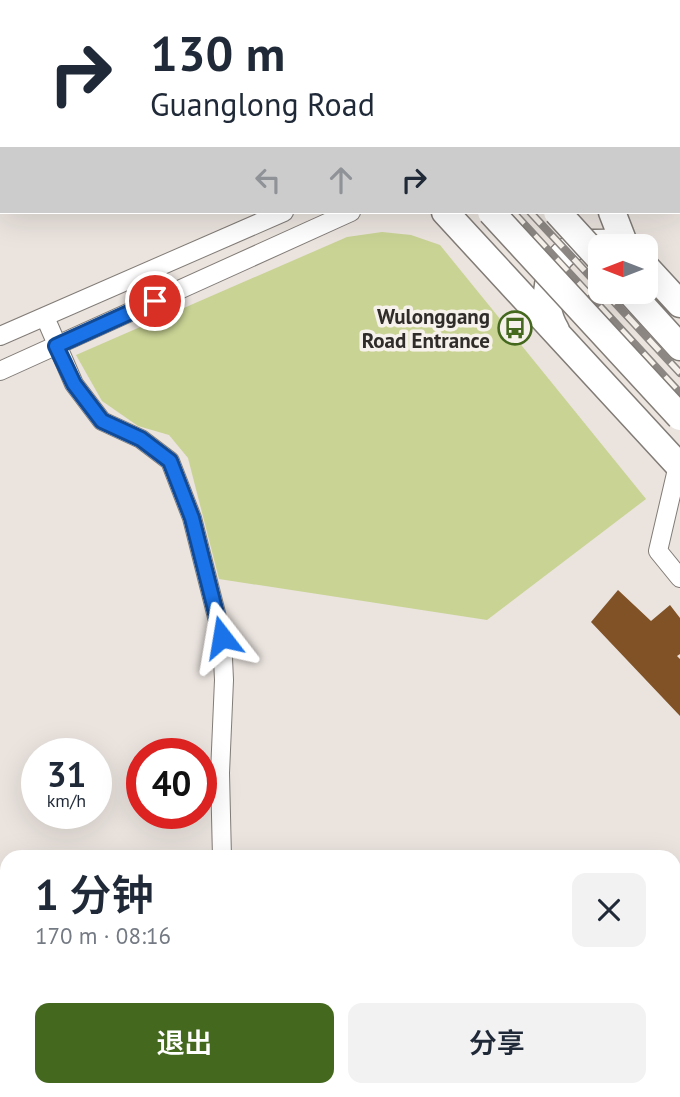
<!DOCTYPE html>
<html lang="zh">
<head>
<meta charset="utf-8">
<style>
  body { margin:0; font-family:"PT Sans","Noto Sans SC",sans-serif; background:#f2f2f3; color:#1f2937; height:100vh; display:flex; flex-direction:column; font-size:26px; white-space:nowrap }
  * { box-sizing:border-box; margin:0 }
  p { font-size:23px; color:#747a83 }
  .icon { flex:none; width:38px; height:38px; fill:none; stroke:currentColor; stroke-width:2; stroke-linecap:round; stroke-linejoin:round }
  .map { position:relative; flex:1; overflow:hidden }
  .side { position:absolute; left:0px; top:850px; width:681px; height:247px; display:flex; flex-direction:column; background:#fff; border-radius:21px 21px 0 0; box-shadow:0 7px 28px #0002 }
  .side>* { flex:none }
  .hud { position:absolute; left:0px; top:0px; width:681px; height:214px; box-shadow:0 7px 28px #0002; background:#fff; color:#1f2937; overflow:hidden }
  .needle { width:46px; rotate:270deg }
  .buttons { position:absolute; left:588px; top:234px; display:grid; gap:14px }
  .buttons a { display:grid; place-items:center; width:70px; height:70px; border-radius:14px; background:#fff; box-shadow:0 7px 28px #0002; font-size:35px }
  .speed { position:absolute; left:21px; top:738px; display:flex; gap:14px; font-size:35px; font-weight:700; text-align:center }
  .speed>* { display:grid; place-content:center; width:91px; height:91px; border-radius:50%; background:#fff; box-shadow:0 7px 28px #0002; line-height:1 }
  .speed small { font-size:18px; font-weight:400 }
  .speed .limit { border:10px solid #d22; background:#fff; color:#111 }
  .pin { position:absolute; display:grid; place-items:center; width:60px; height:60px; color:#fff; margin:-30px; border:4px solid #fff; border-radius:50%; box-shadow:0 2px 7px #0007 }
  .me { position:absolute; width:77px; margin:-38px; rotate:346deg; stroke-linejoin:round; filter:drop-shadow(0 0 5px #0008) }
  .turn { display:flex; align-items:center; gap:24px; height:147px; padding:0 35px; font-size:32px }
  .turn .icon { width:91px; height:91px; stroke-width:2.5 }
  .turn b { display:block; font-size:49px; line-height:60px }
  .lanes { display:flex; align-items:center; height:66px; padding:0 35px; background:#0003; justify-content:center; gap:35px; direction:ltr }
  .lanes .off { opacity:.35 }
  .round { display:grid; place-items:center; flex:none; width:74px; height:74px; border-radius:14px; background:#f2f2f3 }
  .summary { display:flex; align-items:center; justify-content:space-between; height:119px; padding:0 35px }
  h1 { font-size:42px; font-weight:600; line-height:52px }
  .button { display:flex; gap:14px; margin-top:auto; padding:14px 35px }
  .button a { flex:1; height:80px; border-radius:14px; background:#45681f; color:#fff; font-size:28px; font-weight:600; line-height:80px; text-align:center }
  .button a+a { background:#f2f2f3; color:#1f2937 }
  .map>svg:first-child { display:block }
</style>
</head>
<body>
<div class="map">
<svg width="680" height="1097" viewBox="0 0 680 1097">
  <rect width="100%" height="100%" fill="#eae3de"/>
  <path fill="#c9d394" d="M382,232L411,235L440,245L646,499L487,620L219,579L188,458L169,435L138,426L102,401L76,355L347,237Z"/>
  <path fill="#815226" d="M618,590L651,621L670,605L680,618V654L677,656L680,659V716L591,622Z"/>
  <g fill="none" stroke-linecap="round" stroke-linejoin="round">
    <defs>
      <path id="minor" d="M190,0L192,2
        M679,22L680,21
        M0,93H2
        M679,96L680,95
        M45,317L74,384L102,421L141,439L170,461L192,518L222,637L224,680L220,773L222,858
        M0,336L284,212
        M0,371L351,212
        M678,465L658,551L680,578
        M243,1090L245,1097
        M266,1090L268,1097"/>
      <path id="highway" d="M243,0L245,2
        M295,0L297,2
        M401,0L403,2
        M445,212L680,467
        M646,267L680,304
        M630,292L680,347
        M556,330C540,305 545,261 574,247C588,241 609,243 624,243L612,212"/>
    </defs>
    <use href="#minor" stroke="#827c77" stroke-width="20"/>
    <use href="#highway" stroke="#827c77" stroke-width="29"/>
    <use href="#minor" stroke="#fff" stroke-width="18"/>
    <use href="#highway" stroke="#fff" stroke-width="26"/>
    <defs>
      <path id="rail" d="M315,0L317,2
        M334,0L335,2
        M513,212L680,393
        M530,212L600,287
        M605,292L680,373"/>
    </defs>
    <use href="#rail" stroke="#8c8783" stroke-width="8"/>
    <use href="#rail" stroke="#f7f1eb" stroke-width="5" stroke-dasharray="16" stroke-linecap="butt"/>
    <defs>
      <path id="highway-bridge" d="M362,0L363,2
        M491,212L680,417
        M557,212L600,259"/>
    </defs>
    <use href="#highway-bridge" stroke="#827c77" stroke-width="29" stroke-linecap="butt"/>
    <use href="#highway-bridge" stroke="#fff" stroke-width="26"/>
  </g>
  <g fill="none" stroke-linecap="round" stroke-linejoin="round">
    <defs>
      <path id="route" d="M155,301L56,346L74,384L102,421L141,439L170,461L192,518L222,637"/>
    </defs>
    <use href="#route" stroke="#114b97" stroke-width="18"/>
    <use href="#route" stroke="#1a73e8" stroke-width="12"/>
  </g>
  <defs>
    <symbol id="bus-ring" viewBox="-11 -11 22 22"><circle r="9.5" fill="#f7f1eb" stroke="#45681f" stroke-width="1.5"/><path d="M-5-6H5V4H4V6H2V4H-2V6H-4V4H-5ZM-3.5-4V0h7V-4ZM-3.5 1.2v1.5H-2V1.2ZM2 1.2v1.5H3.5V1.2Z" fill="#45681f"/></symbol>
  </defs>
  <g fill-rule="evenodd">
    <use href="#bus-ring" x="496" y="309" width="38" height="38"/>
  </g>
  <g text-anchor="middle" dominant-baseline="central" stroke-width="7" stroke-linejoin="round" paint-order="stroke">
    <g font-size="21" font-weight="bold" fill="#2f2c2a" stroke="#f7f1eb" text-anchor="end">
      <text x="490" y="316">Wulonggang<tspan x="490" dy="24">Road Entrance</tspan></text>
    </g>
  </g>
</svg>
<div class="buttons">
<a><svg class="needle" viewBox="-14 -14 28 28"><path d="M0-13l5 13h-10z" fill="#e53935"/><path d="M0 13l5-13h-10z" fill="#747a83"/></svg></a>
</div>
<div class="speed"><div>31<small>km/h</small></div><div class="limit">40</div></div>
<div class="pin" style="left:155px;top:301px;background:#d93025"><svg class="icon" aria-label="arrive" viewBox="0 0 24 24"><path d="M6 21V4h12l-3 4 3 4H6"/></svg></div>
<svg class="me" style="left:222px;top:637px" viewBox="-20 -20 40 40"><path d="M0-17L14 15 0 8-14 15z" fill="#1a73e8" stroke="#fff" stroke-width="4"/></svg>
<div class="hud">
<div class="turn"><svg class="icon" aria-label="right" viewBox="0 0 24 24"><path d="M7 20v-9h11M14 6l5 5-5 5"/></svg><div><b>130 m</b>Guanglong Road</div></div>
<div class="lanes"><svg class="icon off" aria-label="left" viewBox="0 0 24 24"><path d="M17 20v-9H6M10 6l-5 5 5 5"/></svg><svg class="icon off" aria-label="ahead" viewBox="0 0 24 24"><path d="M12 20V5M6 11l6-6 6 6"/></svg><svg class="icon" aria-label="right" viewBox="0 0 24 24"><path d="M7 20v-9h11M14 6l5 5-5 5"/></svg></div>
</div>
<section class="side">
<div class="summary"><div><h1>1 分钟</h1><p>170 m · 08:16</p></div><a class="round"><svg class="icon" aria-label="close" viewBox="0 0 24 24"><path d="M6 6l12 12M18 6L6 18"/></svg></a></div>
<div class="button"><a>退出</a><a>分享</a></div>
</section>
</div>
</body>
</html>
